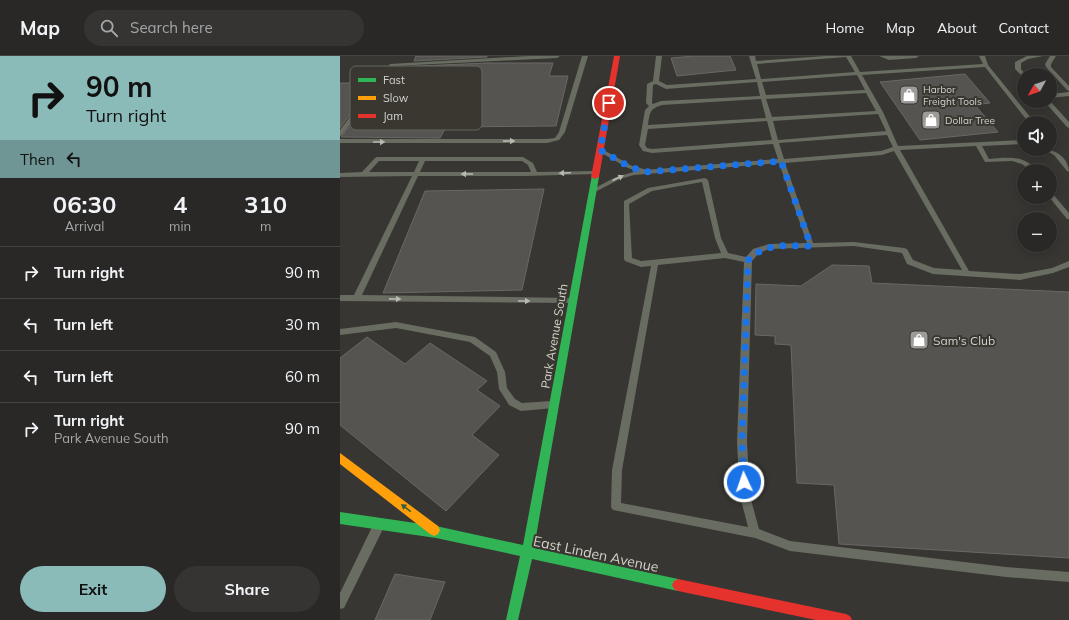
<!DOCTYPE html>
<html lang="en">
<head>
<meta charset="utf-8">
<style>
  body { margin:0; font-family:Mulish,sans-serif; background:#353432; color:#f1f3f6; height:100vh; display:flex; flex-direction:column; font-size:15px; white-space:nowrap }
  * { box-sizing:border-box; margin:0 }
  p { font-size:13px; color:#a5a6a7 }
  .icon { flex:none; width:22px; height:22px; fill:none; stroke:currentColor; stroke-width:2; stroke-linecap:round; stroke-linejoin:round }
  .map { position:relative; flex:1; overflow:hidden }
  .panel { display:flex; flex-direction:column; background:#292826; width:340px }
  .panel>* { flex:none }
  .guide { background:#8bbbb9; color:#111; overflow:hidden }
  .needle { width:26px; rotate:230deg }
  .buttons { position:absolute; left:677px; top:12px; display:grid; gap:8px }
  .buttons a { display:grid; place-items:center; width:40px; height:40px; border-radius:50%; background:#292826; box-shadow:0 2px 10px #0003,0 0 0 1px #454443; font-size:20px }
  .pin { position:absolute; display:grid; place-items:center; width:34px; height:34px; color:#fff; margin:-17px; border:2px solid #fff; border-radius:50%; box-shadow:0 1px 4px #0007 }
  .me { position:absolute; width:44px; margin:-22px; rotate:357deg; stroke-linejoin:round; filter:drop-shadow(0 0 3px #0008) }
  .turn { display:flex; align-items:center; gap:14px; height:84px; padding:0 20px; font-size:18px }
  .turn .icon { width:52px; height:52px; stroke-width:2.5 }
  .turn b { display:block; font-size:28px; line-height:34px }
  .then { display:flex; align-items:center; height:38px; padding:0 20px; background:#0003; gap:8px; font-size:15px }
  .eta { display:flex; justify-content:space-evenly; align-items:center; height:68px; text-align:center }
  .eta b { font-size:24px; font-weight:700; line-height:28px }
  .primary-button { display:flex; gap:8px; margin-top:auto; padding:8px 20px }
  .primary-button a { flex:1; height:46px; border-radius:24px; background:#8bbbb9; color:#111; font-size:16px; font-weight:700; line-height:46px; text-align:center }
  .primary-button a+a { background:#353432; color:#f1f3f6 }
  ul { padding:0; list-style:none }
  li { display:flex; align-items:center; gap:12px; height:52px; padding:0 20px; border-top:1px solid #454443 }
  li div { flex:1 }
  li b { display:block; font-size:15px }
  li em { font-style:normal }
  header { display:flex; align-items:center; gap:24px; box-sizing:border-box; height:56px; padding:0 20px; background:#292826; border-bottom:1px solid #454443 }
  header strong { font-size:19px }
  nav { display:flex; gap:22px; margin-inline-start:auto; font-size:14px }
  .search { width:280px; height:36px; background:#353432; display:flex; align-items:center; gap:10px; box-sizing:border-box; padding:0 14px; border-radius:22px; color:#a5a6a7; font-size:15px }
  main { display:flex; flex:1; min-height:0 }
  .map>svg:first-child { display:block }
</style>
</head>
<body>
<header>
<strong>Map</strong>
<div class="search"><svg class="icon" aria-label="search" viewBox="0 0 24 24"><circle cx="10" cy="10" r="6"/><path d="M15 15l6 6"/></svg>Search here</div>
<nav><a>Home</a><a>Map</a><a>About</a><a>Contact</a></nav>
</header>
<main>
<section class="panel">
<div class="guide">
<div class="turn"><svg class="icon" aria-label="right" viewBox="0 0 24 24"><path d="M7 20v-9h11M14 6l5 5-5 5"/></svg><div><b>90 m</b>Turn right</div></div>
<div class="then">Then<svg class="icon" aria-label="left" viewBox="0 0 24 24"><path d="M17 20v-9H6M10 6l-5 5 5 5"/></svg></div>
</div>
<div class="eta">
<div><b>06:30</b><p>Arrival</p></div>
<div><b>4</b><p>min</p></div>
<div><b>310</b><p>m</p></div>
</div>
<ul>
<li><svg class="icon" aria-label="right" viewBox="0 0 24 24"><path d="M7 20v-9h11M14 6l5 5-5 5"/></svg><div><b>Turn right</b></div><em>90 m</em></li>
<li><svg class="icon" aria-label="left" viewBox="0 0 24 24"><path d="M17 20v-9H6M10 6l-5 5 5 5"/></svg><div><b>Turn left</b></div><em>30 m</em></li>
<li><svg class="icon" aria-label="left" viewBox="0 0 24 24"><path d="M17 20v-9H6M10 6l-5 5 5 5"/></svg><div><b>Turn left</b></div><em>60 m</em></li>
<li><svg class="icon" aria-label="right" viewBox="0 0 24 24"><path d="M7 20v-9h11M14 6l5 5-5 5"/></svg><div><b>Turn right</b><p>Park Avenue South</p></div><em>90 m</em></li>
</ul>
<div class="primary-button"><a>Exit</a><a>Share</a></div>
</section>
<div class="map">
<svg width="729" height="564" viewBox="0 0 729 564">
  <rect width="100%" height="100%" fill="#373632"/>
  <path fill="#555451" stroke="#6a6865" d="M76,0H147V1L74,5Z
    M354,0H390L396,14L337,20L331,2Z
    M147,7H213L209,20H228L216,70L106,71L100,82L1,81L52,15L57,11Z
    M20,14L43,15L0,72V27H9Z
    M625,18L650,47L635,49L658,76L580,84L540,26Z
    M204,133L182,234L43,237L85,135Z
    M492,209L529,210L532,227L729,236V502L499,488L494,429L457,427L451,289L435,288V280L415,279L416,228L461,230Z
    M27,281L65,308L90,287L147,325L137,334L160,350L132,379L159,399L106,455L0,369V302Z
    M55,518L105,526L90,564H35Z"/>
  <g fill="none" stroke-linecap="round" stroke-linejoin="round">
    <path fill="#696c61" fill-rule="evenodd" d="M189,0H220L217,2L54,10L2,79L0,80V74L50,8Z
      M242,0H248L225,76L219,84L207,87H0V83H207L215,82L219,76Z
      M316,0H322L319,25L327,29L416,23L409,0H415L416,5L485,0H511L520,16L643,8L639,0H645L648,9L695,67H689L645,11L522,19L543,56L558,90L684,84V88L642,90L649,103C667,101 685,99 697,115H691L682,108L672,105L645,106L636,90L560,94L629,215L680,218L712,212L729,205V211L713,217L680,224L593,218L567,208L562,197L514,190L429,193L419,197L412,205L407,386L410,440L419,473L450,485L666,511L729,516V526L666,521L450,495L415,482L273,454L271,451L272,414L311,210L301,211L285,205L284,203V145L308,132L365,122L368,124L381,182L388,197L406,201L413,193L429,188L467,187L439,107L294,119L280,123L255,136H251V134L276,121L297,115L288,112L258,95L257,94L260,92L292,110L304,113L305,114L438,103L433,88L312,97L303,95L299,89L305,54L309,50L306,47L307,28L313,25ZM506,1L515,16L421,23L417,8ZM517,19L525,34L426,39L422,26ZM417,26L420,40L321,45L313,48L312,47L313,29L316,28L326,33ZM526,37L536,55L432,61L426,43ZM421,43L426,62L308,69C310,57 309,53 322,49ZM538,58L546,75L438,84L433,65ZM427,65L432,84L312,93L307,92L305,89L308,73ZM547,79L553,91L541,95L444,103L439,87ZM554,95L622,214L594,212L573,204L567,193L564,192L514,186L473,187L445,107L542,99ZM362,126L375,182L381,197L301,205L292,202L289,148L312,135ZM385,202L404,206L397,386L400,440L408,471L281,447L282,414L318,209Z
      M539,0H579L576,2L549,4Z
      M687,0H703L688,3L681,7V13L686,19H684V22L675,13V6Z
      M710,0H716L711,8V11L729,30V35L727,34L706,11L705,8Z
      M729,36V40L710,42V38Z
      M704,45H710L729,66V72L727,71Z
      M703,93C715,93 729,102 729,116L727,115L714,99Z
      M37,101H183L193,107L197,116L258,115V117L256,118L186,120H78L22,239L232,242L235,243L236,245L235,247L0,245V239H14L72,120L0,121V117L22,116L35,102ZM39,105H79L74,116H29ZM85,105H182L188,109L191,116H80Z
      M710,136L712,137L729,157V163H727L709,141H710Z
      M56,266L135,281L156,296L165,316L167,332L175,343L182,347L211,345L214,346L215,349L214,352L181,355L169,349L159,333L157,316L150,300L130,286L56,272L0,279V273Z
      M38,466L42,467L43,471L42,475L4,552L0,553V537L34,467Z"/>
    <path fill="#30b455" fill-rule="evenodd" d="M252,119H258L259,121L194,492L338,523L342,525L344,529L342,533L338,535L192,503L178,564H166L180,500L96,482L0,468V456L96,470L183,489Z"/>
    <path fill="#ff9f0a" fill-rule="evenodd" d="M0,397L98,470L100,474L98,478L94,480L90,478L0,408Z"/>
    <path fill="#e5322d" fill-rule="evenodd" d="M274,0H280L259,121L255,123L251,121Z
      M338,523L506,558L510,560L512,564H476L338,535L334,533L332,529L334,525Z"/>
  </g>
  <defs><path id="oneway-solid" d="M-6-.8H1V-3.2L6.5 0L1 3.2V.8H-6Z"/></defs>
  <g fill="#b8b8b3">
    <use href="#oneway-solid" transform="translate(169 85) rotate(-1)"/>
    <use href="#oneway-solid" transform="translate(39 86)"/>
    <use href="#oneway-solid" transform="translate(225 117) rotate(178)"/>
    <use href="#oneway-solid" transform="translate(127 118) rotate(180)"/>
    <use href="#oneway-solid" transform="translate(278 122) rotate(-24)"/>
    <use href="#oneway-solid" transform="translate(55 243) rotate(1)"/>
    <use href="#oneway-solid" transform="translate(184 245)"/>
  </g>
  <use fill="#365c3b" href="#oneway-solid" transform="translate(66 452) rotate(-142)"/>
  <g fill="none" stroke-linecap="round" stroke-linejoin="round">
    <path stroke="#1a73e8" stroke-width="7" stroke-dasharray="0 12.6" d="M269,47L260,94L290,111L306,116L441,105L471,190C447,190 426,186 408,204L402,386L404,426"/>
  </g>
  <defs>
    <symbol id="shop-square" viewBox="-11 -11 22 22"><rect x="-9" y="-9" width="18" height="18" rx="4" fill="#9c9b97" stroke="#393730"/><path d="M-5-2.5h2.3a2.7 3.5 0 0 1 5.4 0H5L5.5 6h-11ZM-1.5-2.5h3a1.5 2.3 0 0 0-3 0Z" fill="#fff"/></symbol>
  </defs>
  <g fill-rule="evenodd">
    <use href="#shop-square" x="558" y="28" width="22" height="22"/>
    <use href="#shop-square" x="580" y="53" width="22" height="22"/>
    <use href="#shop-square" x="568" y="273" width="22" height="22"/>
  </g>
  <g text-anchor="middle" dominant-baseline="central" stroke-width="4" stroke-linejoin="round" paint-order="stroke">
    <g font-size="10" fill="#d3d2ce" stroke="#393730" text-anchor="start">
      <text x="583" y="33">Harbor<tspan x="583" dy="12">Freight Tools</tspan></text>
      <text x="605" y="64">Dollar Tree</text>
    </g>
    <g font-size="12" fill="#d3d2ce" stroke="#393730">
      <text transform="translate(214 280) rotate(-80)">Park Avenue South</text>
    </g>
    <g font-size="12" fill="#d3d2ce" stroke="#393730" text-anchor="start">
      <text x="593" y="284">Sam's Club</text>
    </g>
    <g font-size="14" fill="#d3d2ce" stroke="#393730">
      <text transform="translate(256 498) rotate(12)">East Linden Avenue</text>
    </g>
  </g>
  <rect x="10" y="10" width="132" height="64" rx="6" fill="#393730" stroke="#67665f" stroke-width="1"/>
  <rect x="18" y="22" width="18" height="4" fill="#30b455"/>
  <rect x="18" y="40" width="18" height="4" fill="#ff9f0a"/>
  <rect x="18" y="58" width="18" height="4" fill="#e5322d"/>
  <g font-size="11" fill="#d3d2ce">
    <text x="43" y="28">Fast</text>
    <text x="43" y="46">Slow</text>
    <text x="43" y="64">Jam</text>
  </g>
</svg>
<div class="buttons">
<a><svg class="needle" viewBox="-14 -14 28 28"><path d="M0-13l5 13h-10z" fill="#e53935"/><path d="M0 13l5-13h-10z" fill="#a5a6a7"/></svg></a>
<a><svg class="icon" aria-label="sound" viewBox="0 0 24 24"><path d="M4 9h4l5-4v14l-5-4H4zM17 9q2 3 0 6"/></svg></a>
<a>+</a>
<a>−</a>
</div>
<div class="pin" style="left:269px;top:47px;background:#d93025"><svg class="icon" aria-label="arrive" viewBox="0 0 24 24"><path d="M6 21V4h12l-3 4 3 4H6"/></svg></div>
<svg class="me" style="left:404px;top:426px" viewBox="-20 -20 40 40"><circle r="17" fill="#1a73e8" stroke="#fff" stroke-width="3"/><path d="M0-11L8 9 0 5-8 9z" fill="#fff"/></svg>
</div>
</main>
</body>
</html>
